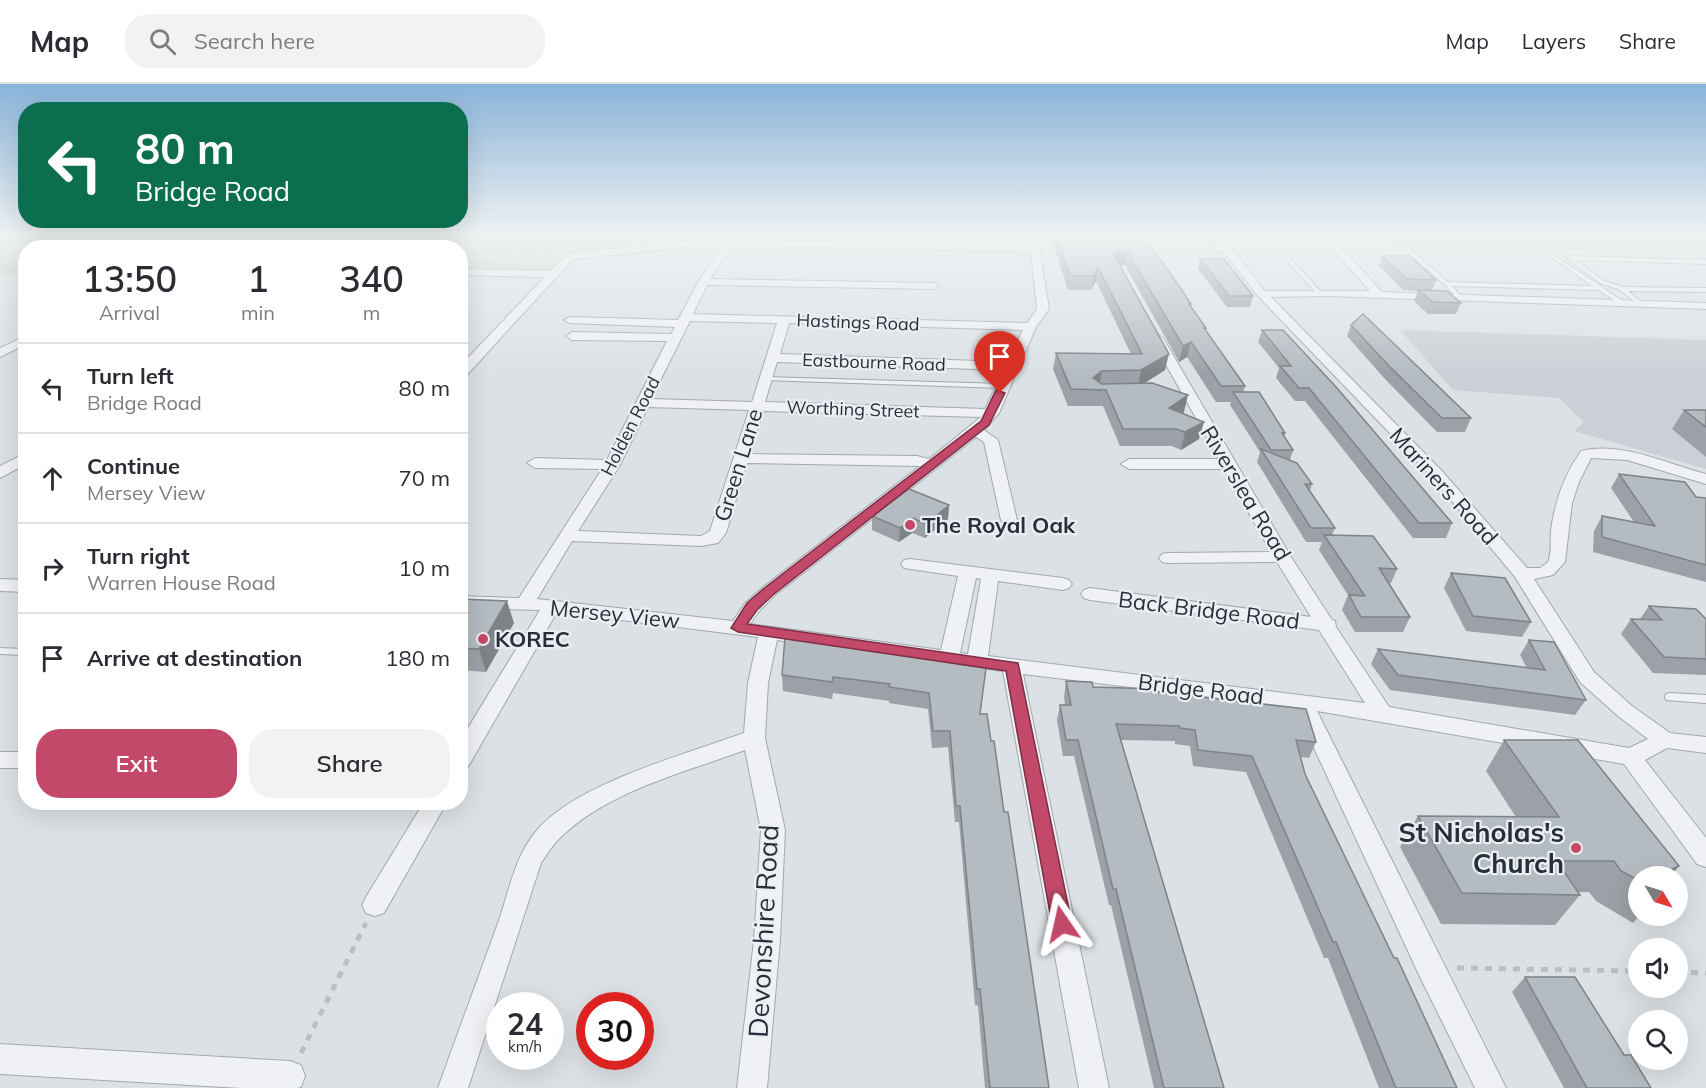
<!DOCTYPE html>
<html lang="en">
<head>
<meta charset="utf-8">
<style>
  body { margin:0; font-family:Mulish,sans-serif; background:#f2f2f3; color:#2b2b33; height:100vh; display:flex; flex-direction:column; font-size:22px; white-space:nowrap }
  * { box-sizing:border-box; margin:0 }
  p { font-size:20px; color:#7c7c81 }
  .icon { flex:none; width:33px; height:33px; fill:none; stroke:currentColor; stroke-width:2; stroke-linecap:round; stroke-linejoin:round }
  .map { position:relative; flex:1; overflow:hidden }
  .drawer { position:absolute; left:18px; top:156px; width:450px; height:570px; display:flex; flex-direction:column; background:#fff; border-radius:24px; box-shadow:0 6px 24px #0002 }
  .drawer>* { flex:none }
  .top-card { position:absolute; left:18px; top:18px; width:450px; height:126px; border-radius:24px; box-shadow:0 6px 24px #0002; background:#0b6e4f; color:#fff; overflow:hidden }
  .needle { width:39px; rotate:128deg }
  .controls { position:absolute; left:1628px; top:782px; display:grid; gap:12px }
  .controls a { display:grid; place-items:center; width:60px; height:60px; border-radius:50%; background:#fff; box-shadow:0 6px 24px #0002; font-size:30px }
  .speed { position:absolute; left:486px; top:908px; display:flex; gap:12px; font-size:30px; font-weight:700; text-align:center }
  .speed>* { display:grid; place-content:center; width:78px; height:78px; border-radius:50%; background:#fff; box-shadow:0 6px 24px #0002; line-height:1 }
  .speed small { font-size:15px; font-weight:400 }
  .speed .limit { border:9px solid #d22; background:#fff; color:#111 }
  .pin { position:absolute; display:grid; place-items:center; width:51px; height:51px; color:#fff; margin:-62px -26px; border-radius:50% 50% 50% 0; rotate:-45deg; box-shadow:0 0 6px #0007 }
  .pin .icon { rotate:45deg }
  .me { position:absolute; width:66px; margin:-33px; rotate:349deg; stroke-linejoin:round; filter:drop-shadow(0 0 4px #0008) }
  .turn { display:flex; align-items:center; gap:21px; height:126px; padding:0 18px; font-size:27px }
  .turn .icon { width:78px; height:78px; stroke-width:2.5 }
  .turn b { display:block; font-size:42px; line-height:51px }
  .eta { display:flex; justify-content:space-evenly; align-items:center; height:102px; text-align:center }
  .eta b { font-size:36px; font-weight:600; line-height:42px }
  .cta { display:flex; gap:12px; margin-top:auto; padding:12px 18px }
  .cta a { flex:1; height:69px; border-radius:24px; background:#c24969; color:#fff; font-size:24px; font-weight:600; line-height:69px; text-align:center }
  .cta a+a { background:#f2f2f3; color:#2b2b33 }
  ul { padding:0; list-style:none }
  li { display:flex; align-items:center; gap:18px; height:90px; padding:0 18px; border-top:2px solid #e1e1e2 }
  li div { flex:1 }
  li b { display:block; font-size:22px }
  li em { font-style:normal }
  header { display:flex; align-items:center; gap:36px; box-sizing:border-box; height:84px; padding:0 30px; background:#fff; border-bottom:2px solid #e1e1e2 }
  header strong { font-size:28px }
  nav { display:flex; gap:33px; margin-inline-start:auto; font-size:21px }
  .search { width:420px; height:54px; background:#f2f2f3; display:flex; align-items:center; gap:15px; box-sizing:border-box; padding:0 21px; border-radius:24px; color:#7c7c81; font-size:22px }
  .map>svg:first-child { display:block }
</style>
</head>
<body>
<header>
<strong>Map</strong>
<div class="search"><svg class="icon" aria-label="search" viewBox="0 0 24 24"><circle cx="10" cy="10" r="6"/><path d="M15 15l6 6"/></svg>Search here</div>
<nav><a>Map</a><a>Layers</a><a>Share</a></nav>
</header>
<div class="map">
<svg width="1706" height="1004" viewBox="0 0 1706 1004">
  <rect width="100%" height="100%" fill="#dce1e5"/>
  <path fill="#cbd0d6" d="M1400,246L1706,256V385L1574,347L1584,338L1559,314L1453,306Z"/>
  <path fill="#c4cebe" d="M0,151H592L562,168L461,174L460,164H26L25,172L0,173Z
    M595,151H733L728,155H710L568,169Z
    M1384,151H1648L1647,154L1661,157L1654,153V151H1700L1706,154V171L1394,160Z
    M563,171L548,188L461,187L460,175Z
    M25,173V191H0V174Z"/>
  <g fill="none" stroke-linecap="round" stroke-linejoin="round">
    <defs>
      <path id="lane" d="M1184,151H1188C1199,163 1213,163 1228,164L1230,165C1215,170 1194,165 1184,151Z
        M1405,164H1409L1448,198L1592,202L1547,170L1551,169L1627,220L1622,221L1598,206L1452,202L1463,214L1458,215L1445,201L1405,166Z
        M1570,172L1706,176V180L1575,176L1604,197L1623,203L1706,204V208L1628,207L1644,220L1639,221L1620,206L1600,199L1568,175L1567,174Z
        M1288,176H1292L1321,208V210H1317L1288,178Z
        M765,293L1003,300L1006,302L1003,304L763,296V294Z
        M0,564L26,565V571L0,570Z
        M1670,609L1706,611V619L1666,616L1665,613L1666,610Z"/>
      <path id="street" d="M1211,151H1221L1265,207H1370L1328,160L1291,159L1286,156L1291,153L1331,154L1334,155L1382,208L1706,219V225L1327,212L1271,213L1441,386L1527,484H1540L1548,478C1552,468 1550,457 1551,446C1555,417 1564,391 1581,367C1622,357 1667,380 1706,390V400L1627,376L1591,374L1579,398L1572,419L1565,478L1553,491L1534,495L1594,588L1632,622L1670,649L1706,653V669L1667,664L1645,676L1706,754V783L1697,780L1624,680L1317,627L1506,1004H1475L1420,893L1295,623L1023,590L1109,1004H1079L1003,587L777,556L768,599L765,654L785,746L780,856L767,1004H737L754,856L761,746L745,666C683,689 604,708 557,757C551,763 546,772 541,779L468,1004H438C458,948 479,892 499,836C510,804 515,771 538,745C578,699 686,670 744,649L748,599L758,553L557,528L468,683L460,685V657L540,526L460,524V512L519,514L602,385L535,384L527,379L535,374L607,376L667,257L572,256L566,252L572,248L671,250L675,243L570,239L564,236L570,233L678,236L698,198L723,161H706L573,175L465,293L460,294V282L545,193L460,191V185L550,187L570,169L706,155L1030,162L1032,157H1038L1049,225L1036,243L999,329L984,346L998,356L1017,436L1015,439H1003L1001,436L984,358L976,353L774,512L759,527L750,540L941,566L958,492L904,484L901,480L904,476L910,475L1063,494L1069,496L1072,500L1069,504L1063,506L998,497L988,572L1365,619L1319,546L1090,516L1084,514L1081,510L1084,506L1090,504L1311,533L1277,478L1168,479L1162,478L1159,474L1162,470L1168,469L1271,468L1224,385H1129L1121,380L1129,375H1219L1151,254L1157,250L1163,254L1291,473L1332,536L1335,537L1336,543L1389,623L1629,664L1648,655L1618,632L1580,598L1515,493L1431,392L1258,212ZM732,161L1031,168L1037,225L1027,239L693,230L707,201L934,205L939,202L934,199L710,195ZM690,237L777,239L752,318L651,315ZM789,239L1023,246L1007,278L780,270ZM777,278L1004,286L985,325L765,318ZM648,323L749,326L710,447L701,452L578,447L620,381ZM763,327L981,333L929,375L917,372L750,370ZM747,379L920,382L762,504L745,519L733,537L537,515L572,457L701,462L718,459L726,449ZM976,494L981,495L968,570L960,569Z
        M26,252V260L0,273V264Z
        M26,369V380L0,394V382Z
        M0,495L26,496V508L0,507Z
        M0,668H26V684H0Z
        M424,718H447L384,829L375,832L366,829L362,821L366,813Z
        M0,960L290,977L301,981L305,992L301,1003L297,1004H241L0,990Z"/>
    </defs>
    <use href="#lane" stroke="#a2a8ae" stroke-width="2"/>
    <use href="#street" stroke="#a2a8ae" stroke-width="2"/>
    <path stroke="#bbbfc4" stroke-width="2" stroke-dasharray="3 3" stroke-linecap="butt" d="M1702,151L1706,153
      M586,156L594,151
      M0,173H26
      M496,173L552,170"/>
    <path stroke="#bbbfc4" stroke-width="5" stroke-dasharray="7 7" stroke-linecap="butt" d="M1457,884L1638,887
      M1677,888L1706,889
      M301,969L366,839"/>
    <use href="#lane" fill="#eff1f4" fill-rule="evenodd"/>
    <use href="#street" fill="#eff1f4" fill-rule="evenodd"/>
  </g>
  <path fill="#9ba1a6" d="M1050,151H1143L1191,220L1190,222L1206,244V247L1245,302L1243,308L1285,349L1284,352L1293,366L1290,376L1312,400L1310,407L1335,444L1332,451L1397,485L1391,499H1389L1410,533L1403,548H1355L1342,526L1348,511L1319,466L1322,458H1306L1257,378L1260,368L1230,321L1231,318H1216L1187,273L1179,278L1125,181H1120L1165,286L1145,299L1184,328L1183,329L1199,355L1181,366L1172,362H1120L1103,322H1068L1053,285L1056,269L1131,270L1096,197L1091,206H1068Z
    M1382,172L1436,196L1432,206L1461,219L1456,230H1428L1414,217L1418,207L1403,206L1379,182Z
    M1200,175L1253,212L1250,223H1227L1198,185Z
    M1351,241L1471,334L1465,348H1437L1385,295L1347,252Z
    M1262,246L1452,439L1446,454H1413L1305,317H1295L1276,294L1279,284L1258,258Z
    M1684,326H1706V373L1672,345Z
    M1619,390L1696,413L1706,414V498L1593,468L1594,447L1602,432L1634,438L1611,404Z
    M949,421L948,435L925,454L912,449L899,458L872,446V432Z
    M1451,489L1531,538L1522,553L1466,547L1444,504Z
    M460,515L514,539L486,588L460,586Z
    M1649,522L1706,535V591L1653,589L1621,550L1631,535H1640Z
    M1529,556L1586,616L1575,631L1390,606L1371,580L1378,565L1527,584L1520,571Z
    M986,584L980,630L991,657L1004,728L1049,1004H985L978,922L975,921L959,738H955L948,663L932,664L928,625L889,619V617L833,609L832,615L783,607L782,591Z
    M1066,597L1093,603L1156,608L1316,658L1309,674L1300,673L1305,690L1457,1004H1379L1328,874H1324L1246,688L1193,682L1190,662L1175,660V657L1121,656L1224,1004H1154L1111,821H1109L1074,672H1063L1057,636L1060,621H1065L1064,613Z
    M1504,656L1679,782L1670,792H1638V831H1640L1633,839L1596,817L1589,808H1578L1580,811L1555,841L1441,840L1400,763L1418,732L1516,733L1486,687Z
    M1525,893L1624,971L1651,1004H1564L1512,908Z"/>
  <path fill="#7e8387" d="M1127,167L1125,181L1114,182V171L1116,168Z
    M1098,183L1096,197L1091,206L1094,192Z
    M1191,258L1187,273L1179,278L1183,262Z
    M1169,270L1165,286L1138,303L1141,286Z
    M1102,287L1099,304L1093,294Z
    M1188,311L1184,328L1165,341L1169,324Z
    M1204,338L1199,355L1181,366L1185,348Z
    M949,421L948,435L925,454L926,440Z
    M913,434L912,449L899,458L900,444Z
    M507,517L514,539L486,588L479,565Z
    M1679,782L1670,792H1661L1664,789Z"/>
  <path fill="#b4bbc1" stroke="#7e8387" stroke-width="1.5" d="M1056,151H1143L1177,199L1191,220H1189L1206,244H1204L1245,302H1221L1191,258L1183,262L1127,167L1116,168L1114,171L1169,270L1141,286L1102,287L1093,294L1102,300L1152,299L1188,311L1169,324L1204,338L1185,348L1176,345H1123L1106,306L1071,305L1056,269L1142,270L1098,183L1094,192H1070Z
    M1382,172H1409L1436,196L1407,195Z
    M1200,175H1224L1253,212H1229Z
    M1418,206L1447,207L1461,219L1433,218Z
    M1363,230L1471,334H1442L1389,282L1351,241Z
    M1262,246H1283L1337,304L1452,439H1419L1309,304H1299L1280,282H1291Z
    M1233,308H1259L1285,349H1282L1293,366H1271Z
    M1684,326H1706V343Z
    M1261,365L1297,379L1312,400H1305L1335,444H1311Z
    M1619,390L1685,398L1696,413L1706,414V481L1602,453V432L1655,442Z
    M909,405L949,421L926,440L913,434L900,444L872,432Z
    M1324,451L1373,452L1397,485L1379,484L1410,533H1361L1349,511L1365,512Z
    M1451,489L1505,494L1531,538L1473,532Z
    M460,515L507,517L479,565L460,564Z
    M1649,522L1696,525L1706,535V575L1664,573L1631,535L1662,536Z
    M785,553L986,584L980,630H987L991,657H994L1004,728H1008L1049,1004H990L980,905H977L960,722H956L950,647H933L929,609L889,603L890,600L833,593L832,598L782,591Z
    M1529,556L1554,558L1586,616L1398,591L1378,565L1545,586Z
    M1066,597L1092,598L1093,603L1155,605L1156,608L1306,625L1316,658L1296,656L1305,690L1394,874H1397L1457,1004H1396L1336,858H1333L1252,672L1198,666L1195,646L1180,644L1179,642L1116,640L1224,1004H1164L1116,805H1113L1078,656H1066L1060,621H1071Z
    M1504,656H1578L1679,782L1664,789L1663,792H1638V796L1621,787L1614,777H1557L1580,811L1462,809L1418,732L1559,733Z
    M1525,893H1575L1624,971H1631L1651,1004H1587Z"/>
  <linearGradient id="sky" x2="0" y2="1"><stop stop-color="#89b3d9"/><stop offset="0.52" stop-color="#eff2f3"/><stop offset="1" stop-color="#eff2f3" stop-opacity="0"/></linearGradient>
  <rect width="1706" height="291" fill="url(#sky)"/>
  <path fill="#c24969" stroke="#7e2f44" stroke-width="1.5" d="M996,306L1005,309L989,341L773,511L757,526L747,540L1018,579L1072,840L1069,846L1062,849L1055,846L1052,840L1006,587L738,548L731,544L747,519L763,505L981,337Z"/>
  <g fill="#c24969" stroke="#ebeff3" stroke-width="2">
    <circle cx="910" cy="441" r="6"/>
    <circle cx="483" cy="555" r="6"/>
    <circle cx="1576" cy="764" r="6"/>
  </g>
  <g text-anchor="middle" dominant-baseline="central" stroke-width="4.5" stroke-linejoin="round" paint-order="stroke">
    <g font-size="18" fill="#27303a" stroke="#ebeff3">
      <text transform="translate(858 238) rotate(2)">Hastings Road</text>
      <text transform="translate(874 278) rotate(2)">Eastbourne Road</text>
      <text transform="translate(853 325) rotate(2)">Worthing Street</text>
      <text transform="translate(630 342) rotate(-63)">Holden Road</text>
    </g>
    <g font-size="22" fill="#27303a" stroke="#ebeff3">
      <text transform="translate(738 381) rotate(-73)">Green Lane</text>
      <text transform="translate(1444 402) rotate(48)">Mariners Road</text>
      <text transform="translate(1246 409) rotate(59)">Riverslea Road</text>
      <text transform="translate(1209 526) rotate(7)">Back Bridge Road</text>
      <text transform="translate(615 530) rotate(6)">Mersey View</text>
      <text transform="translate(1201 605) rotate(7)">Bridge Road</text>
    </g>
    <g font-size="22" font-weight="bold" fill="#27303a" stroke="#ebeff3" text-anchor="start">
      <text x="922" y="441">The Royal Oak</text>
      <text x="495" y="555">KOREC</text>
    </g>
    <g font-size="27" font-weight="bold" fill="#27303a" stroke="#ebeff3" text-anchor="end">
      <text x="1564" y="748">St Nicholas's<tspan x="1564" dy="31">Church</tspan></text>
    </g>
    <g font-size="27" fill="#27303a" stroke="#ebeff3">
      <text transform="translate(763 847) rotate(-87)">Devonshire Road</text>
    </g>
  </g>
</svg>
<div class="controls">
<a><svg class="needle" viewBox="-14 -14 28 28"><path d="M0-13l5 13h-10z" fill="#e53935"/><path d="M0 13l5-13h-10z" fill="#7c7c81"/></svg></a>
<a><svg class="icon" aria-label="sound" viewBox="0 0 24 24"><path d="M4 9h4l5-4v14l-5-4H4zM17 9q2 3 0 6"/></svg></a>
<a><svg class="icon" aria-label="search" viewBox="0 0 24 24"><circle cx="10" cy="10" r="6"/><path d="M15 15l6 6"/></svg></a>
</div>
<div class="speed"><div>24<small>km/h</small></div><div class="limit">30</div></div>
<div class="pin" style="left:1000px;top:309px;background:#d93025"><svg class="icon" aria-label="arrive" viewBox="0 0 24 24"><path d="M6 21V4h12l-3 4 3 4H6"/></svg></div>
<svg class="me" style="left:1062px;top:840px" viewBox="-20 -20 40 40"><path d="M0-17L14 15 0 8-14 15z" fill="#c24969" stroke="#fff" stroke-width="4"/></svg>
<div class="top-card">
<div class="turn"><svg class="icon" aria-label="left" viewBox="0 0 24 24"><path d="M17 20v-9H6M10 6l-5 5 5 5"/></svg><div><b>80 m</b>Bridge Road</div></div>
</div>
<section class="drawer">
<div class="eta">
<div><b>13:50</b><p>Arrival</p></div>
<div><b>1</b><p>min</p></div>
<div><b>340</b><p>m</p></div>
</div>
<ul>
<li><svg class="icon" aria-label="left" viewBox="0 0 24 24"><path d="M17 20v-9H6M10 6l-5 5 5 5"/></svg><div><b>Turn left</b><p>Bridge Road</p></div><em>80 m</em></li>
<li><svg class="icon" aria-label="ahead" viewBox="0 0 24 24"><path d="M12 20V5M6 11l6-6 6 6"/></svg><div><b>Continue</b><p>Mersey View</p></div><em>70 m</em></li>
<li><svg class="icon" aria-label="right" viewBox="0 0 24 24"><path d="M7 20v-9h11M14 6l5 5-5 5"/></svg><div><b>Turn right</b><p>Warren House Road</p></div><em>10 m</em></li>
<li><svg class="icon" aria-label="arrive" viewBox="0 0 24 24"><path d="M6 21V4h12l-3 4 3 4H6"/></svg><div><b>Arrive at destination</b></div><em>180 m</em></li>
</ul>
<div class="cta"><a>Exit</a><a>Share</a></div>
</section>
</div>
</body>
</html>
